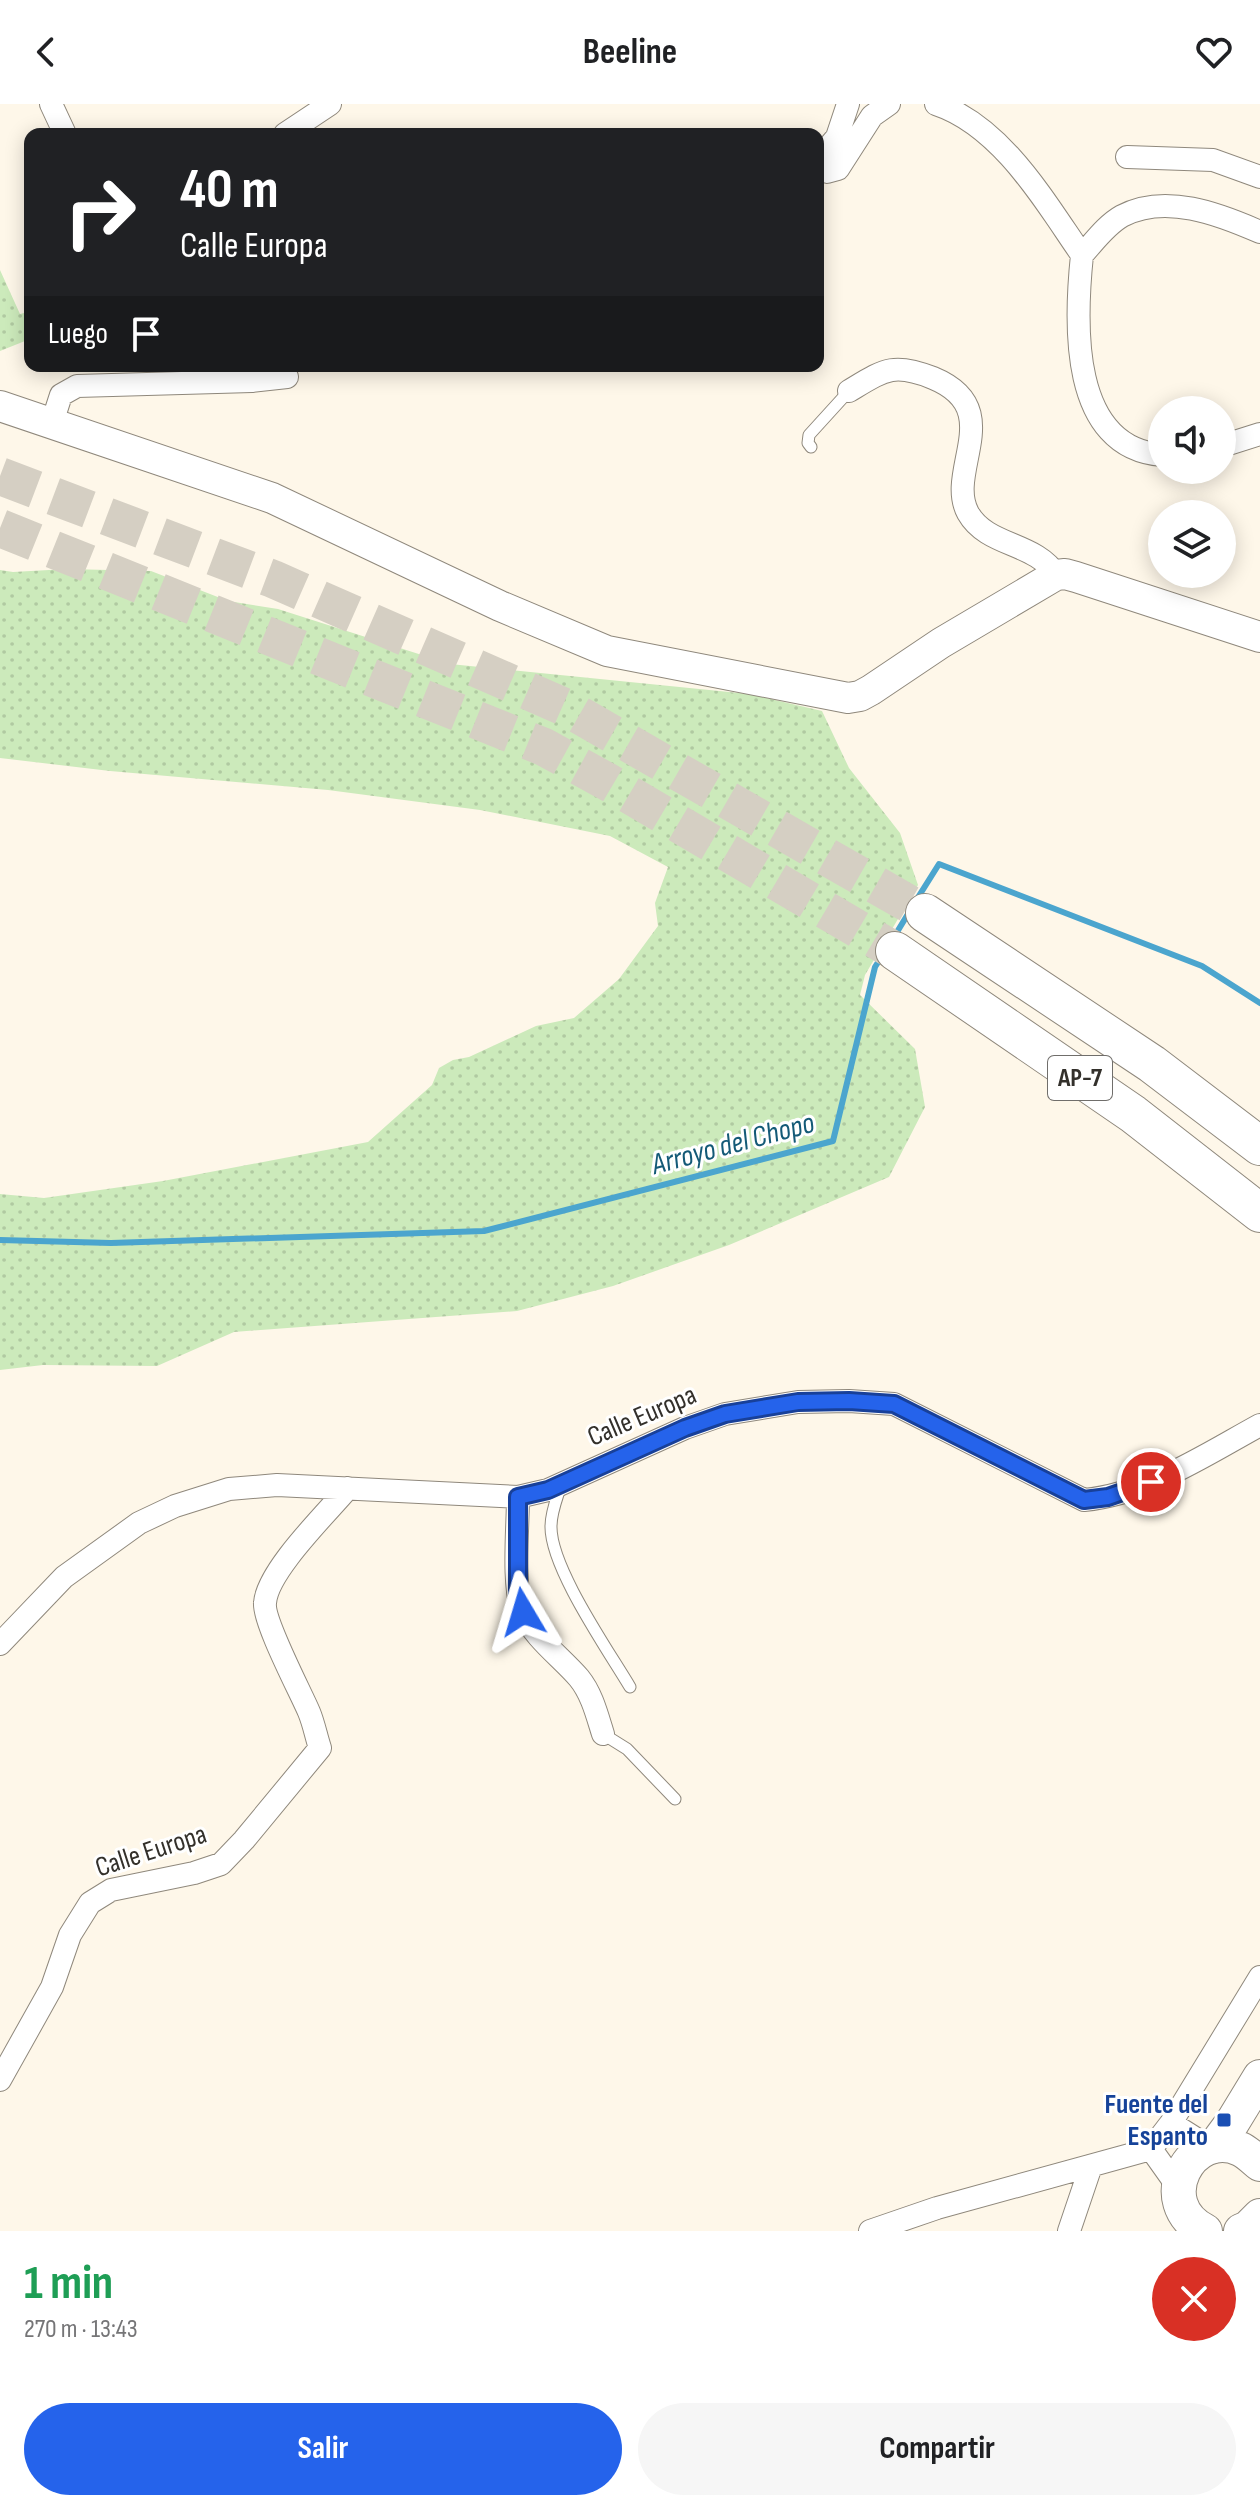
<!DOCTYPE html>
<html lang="es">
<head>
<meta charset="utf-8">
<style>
  body { margin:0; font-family:"Sofia Sans Condensed",sans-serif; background:#f6f6f6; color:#202124; height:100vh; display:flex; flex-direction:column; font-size:30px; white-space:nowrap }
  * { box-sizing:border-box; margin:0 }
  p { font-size:26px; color:#757577 }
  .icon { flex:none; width:44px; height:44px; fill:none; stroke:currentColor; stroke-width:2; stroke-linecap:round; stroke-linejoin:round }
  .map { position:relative; height:2127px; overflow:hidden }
  .drawer { display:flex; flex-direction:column; background:#fff; flex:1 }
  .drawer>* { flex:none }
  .top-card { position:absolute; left:24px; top:24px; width:800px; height:244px; border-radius:16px; box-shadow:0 4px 20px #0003; background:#202124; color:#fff; overflow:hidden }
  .tools { position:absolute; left:1148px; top:292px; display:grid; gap:16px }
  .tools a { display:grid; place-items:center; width:88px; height:88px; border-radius:50%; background:#fff; box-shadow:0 4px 20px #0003; font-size:40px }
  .pin { position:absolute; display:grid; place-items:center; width:68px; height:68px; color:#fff; margin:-34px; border:4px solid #fff; border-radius:50%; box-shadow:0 2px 8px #0007 }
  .me { position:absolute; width:88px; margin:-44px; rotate:353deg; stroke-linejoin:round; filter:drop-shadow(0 0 6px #0008) }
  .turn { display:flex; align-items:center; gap:28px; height:168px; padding:0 24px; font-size:36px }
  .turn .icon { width:104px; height:104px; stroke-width:2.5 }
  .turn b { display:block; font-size:56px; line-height:68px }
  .then { display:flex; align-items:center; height:76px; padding:0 24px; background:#0003; gap:16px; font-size:30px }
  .round { display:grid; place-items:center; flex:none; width:84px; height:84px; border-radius:42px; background:#f6f6f6 }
  .headline { display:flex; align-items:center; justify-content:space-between; height:136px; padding:0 24px }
  h1 { font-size:48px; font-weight:700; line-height:60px; color:#1e9e55 }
  .button { display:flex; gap:16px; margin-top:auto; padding:16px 24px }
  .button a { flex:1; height:92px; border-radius:48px; background:#2563eb; color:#fff; font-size:32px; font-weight:700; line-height:92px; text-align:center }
  .button a+a { background:#f6f6f6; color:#202124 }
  header { display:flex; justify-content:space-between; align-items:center; height:104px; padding:0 24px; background:#fff; font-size:36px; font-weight:700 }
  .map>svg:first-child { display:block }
</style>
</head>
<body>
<header><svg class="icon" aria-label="back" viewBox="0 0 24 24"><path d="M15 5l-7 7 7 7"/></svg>Beeline<svg class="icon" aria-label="heart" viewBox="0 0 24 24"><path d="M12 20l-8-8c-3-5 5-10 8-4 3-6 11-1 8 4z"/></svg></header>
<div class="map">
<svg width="1260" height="2127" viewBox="0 0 1260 2127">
  <defs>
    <pattern id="grass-dots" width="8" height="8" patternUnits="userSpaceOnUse" patternTransform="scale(2)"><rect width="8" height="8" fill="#cceabb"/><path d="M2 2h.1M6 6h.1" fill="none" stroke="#b0c9a1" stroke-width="1.8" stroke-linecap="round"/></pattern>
  </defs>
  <rect width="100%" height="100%" fill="#fef7e9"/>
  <path fill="url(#grass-dots)" d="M0,166L20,210L24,209L30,224V235L0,247Z
    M67,465L151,467L228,497L278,505L450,560L749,590L822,607L849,664L900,729L918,781L865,871L860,891L915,945L925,1003L889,1073L729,1141L613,1182L517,1207L234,1228L157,1262L43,1261L0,1266V1090L44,1094L163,1077L368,1038L432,981L439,964L453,956L469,953L536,922L574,914L619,875L658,822L655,799L668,763L610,732L480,706L328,686L110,667L0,654V466L13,468Z"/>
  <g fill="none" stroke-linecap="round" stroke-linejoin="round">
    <path stroke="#4ba5ce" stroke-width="6" d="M917,795L939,760L1202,862L1260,899
      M894,833L911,805
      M0,1136L111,1139L484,1127L833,1037L875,863L882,852"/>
    <path stroke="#d5cfc3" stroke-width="38" stroke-dasharray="38 19" stroke-linecap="butt" d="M0,372L273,475L567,604L925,809
      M0,424L544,643L606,677L895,847"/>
    <defs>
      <path id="lane" d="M811,343L808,339L809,331L849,287
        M561,1381C557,1394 551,1408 551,1422C550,1463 608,1546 630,1583
        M603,1630L627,1645L675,1695"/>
      <path id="street" d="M51,0L65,30
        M848,0L837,33L820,53L819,61L827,68L838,65L872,12L889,0
        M936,0C1002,22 1045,98 1082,151C1075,218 1069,344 1162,351
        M285,30L330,0
        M1127,53L1213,56L1260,73
        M1082,151C1094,138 1106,121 1122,112C1165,89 1219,110 1260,128
        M849,287C884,266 893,258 933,274C1008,305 945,367 968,409C987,443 1036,438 1056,471
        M52,319L61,291L77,282L252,277L287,273
        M1222,342L1260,330
        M518,1393C518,1423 512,1483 523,1509C535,1535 561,1553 579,1574C592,1590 597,1611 603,1630
        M0,1540L64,1473L139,1419L175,1402L229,1385L277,1381L518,1393L548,1386L685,1324L725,1310L798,1298L849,1297L894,1300L1084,1396C1147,1390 1205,1351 1260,1321
        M0,1976L52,1883L70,1831L90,1799L111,1786L194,1769L221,1760L244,1736L320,1644C316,1632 314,1620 309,1608C300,1587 263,1517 265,1499C267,1467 327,1409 348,1384
        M1171,2019L1209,2043
        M1151,2045L1178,2083
        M870,2127L937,2104L1151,2045L1171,2019L1260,1873
        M1069,2127L1091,2062"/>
      <path id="secondary" d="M0,302L272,394L500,502L607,547L848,594L860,592L871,586L941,539L1056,471L1065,470L1076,473L1260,533"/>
      <path id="primary" d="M1215,2042L1232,2019L1260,1973
        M1205,2127C1150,2099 1191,2023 1240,2045C1247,2048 1255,2056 1260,2060
        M1241,2127L1248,2124L1260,2112"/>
      <path id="highway" d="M925,809L1152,960L1260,1042
        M895,847L1133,1010L1260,1109"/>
    </defs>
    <use href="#lane" stroke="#8f887c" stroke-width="13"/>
    <use href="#street" stroke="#8f887c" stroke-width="24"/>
    <use href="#secondary" stroke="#8f887c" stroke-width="32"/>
    <use href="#primary" stroke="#8f887c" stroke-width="36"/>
    <use href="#highway" stroke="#8f887c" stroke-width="40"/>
    <use href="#lane" stroke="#fff" stroke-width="11"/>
    <use href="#street" stroke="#fff" stroke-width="22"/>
    <use href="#secondary" stroke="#fff" stroke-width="30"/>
    <use href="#primary" stroke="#fff" stroke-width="34"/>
    <use href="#highway" stroke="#fff" stroke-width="38"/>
  </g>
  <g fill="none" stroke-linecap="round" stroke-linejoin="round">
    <defs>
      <path id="route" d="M523,1508L518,1492V1393L548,1386L685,1324L725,1310L798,1298L849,1297L894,1300L1084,1396L1108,1393L1151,1378"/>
    </defs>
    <use href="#route" stroke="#184099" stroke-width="20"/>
    <use href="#route" stroke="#2563eb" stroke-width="14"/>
  </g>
  <rect fill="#1a4fb4" stroke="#fff" stroke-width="3" x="1216" y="2008" width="16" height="16" rx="4"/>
  <g text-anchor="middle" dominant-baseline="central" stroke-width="6" stroke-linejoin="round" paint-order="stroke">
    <rect fill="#fff" stroke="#706e6b" stroke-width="2" x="1048" y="952" width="64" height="44" rx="6"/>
    <g font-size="26" font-weight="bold" fill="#33302b">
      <text x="1080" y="974">AP-7</text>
    </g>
    <g font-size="28" fill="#33302b" stroke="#fff">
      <text transform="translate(642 1312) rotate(-23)">Calle Europa</text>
      <text transform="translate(151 1747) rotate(-18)">Calle Europa</text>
    </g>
    <g font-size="28" font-weight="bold" fill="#164399" stroke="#fff" text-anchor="end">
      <text x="1208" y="2000">Fuente del<tspan x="1208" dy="32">Espanto</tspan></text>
    </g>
    <g font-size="30" font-style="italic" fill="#145a77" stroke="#fff">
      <text transform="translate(733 1040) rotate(-15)">Arroyo del Chopo</text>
    </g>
  </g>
</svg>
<div class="tools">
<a><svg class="icon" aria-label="sound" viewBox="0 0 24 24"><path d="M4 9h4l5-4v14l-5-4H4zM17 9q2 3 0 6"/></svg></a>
<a><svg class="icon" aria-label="layers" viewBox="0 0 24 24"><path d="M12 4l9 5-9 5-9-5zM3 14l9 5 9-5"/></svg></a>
</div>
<div class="pin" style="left:1151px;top:1378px;background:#d93025"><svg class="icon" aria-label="arrive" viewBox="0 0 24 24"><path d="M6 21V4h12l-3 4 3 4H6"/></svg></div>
<svg class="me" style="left:523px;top:1508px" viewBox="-20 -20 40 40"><path d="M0-17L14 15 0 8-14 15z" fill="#2563eb" stroke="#fff" stroke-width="4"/></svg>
<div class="top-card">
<div class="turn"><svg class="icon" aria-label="right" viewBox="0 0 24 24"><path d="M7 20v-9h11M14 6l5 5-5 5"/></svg><div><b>40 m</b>Calle Europa</div></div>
<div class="then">Luego<svg class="icon" aria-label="arrive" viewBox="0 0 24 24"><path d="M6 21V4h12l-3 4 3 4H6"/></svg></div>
</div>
</div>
<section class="drawer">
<div class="headline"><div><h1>1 min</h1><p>270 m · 13:43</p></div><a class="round" style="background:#d93025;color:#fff"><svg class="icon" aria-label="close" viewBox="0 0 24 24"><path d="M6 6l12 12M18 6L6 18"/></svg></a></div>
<div class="button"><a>Salir</a><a>Compartir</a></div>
</section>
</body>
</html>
